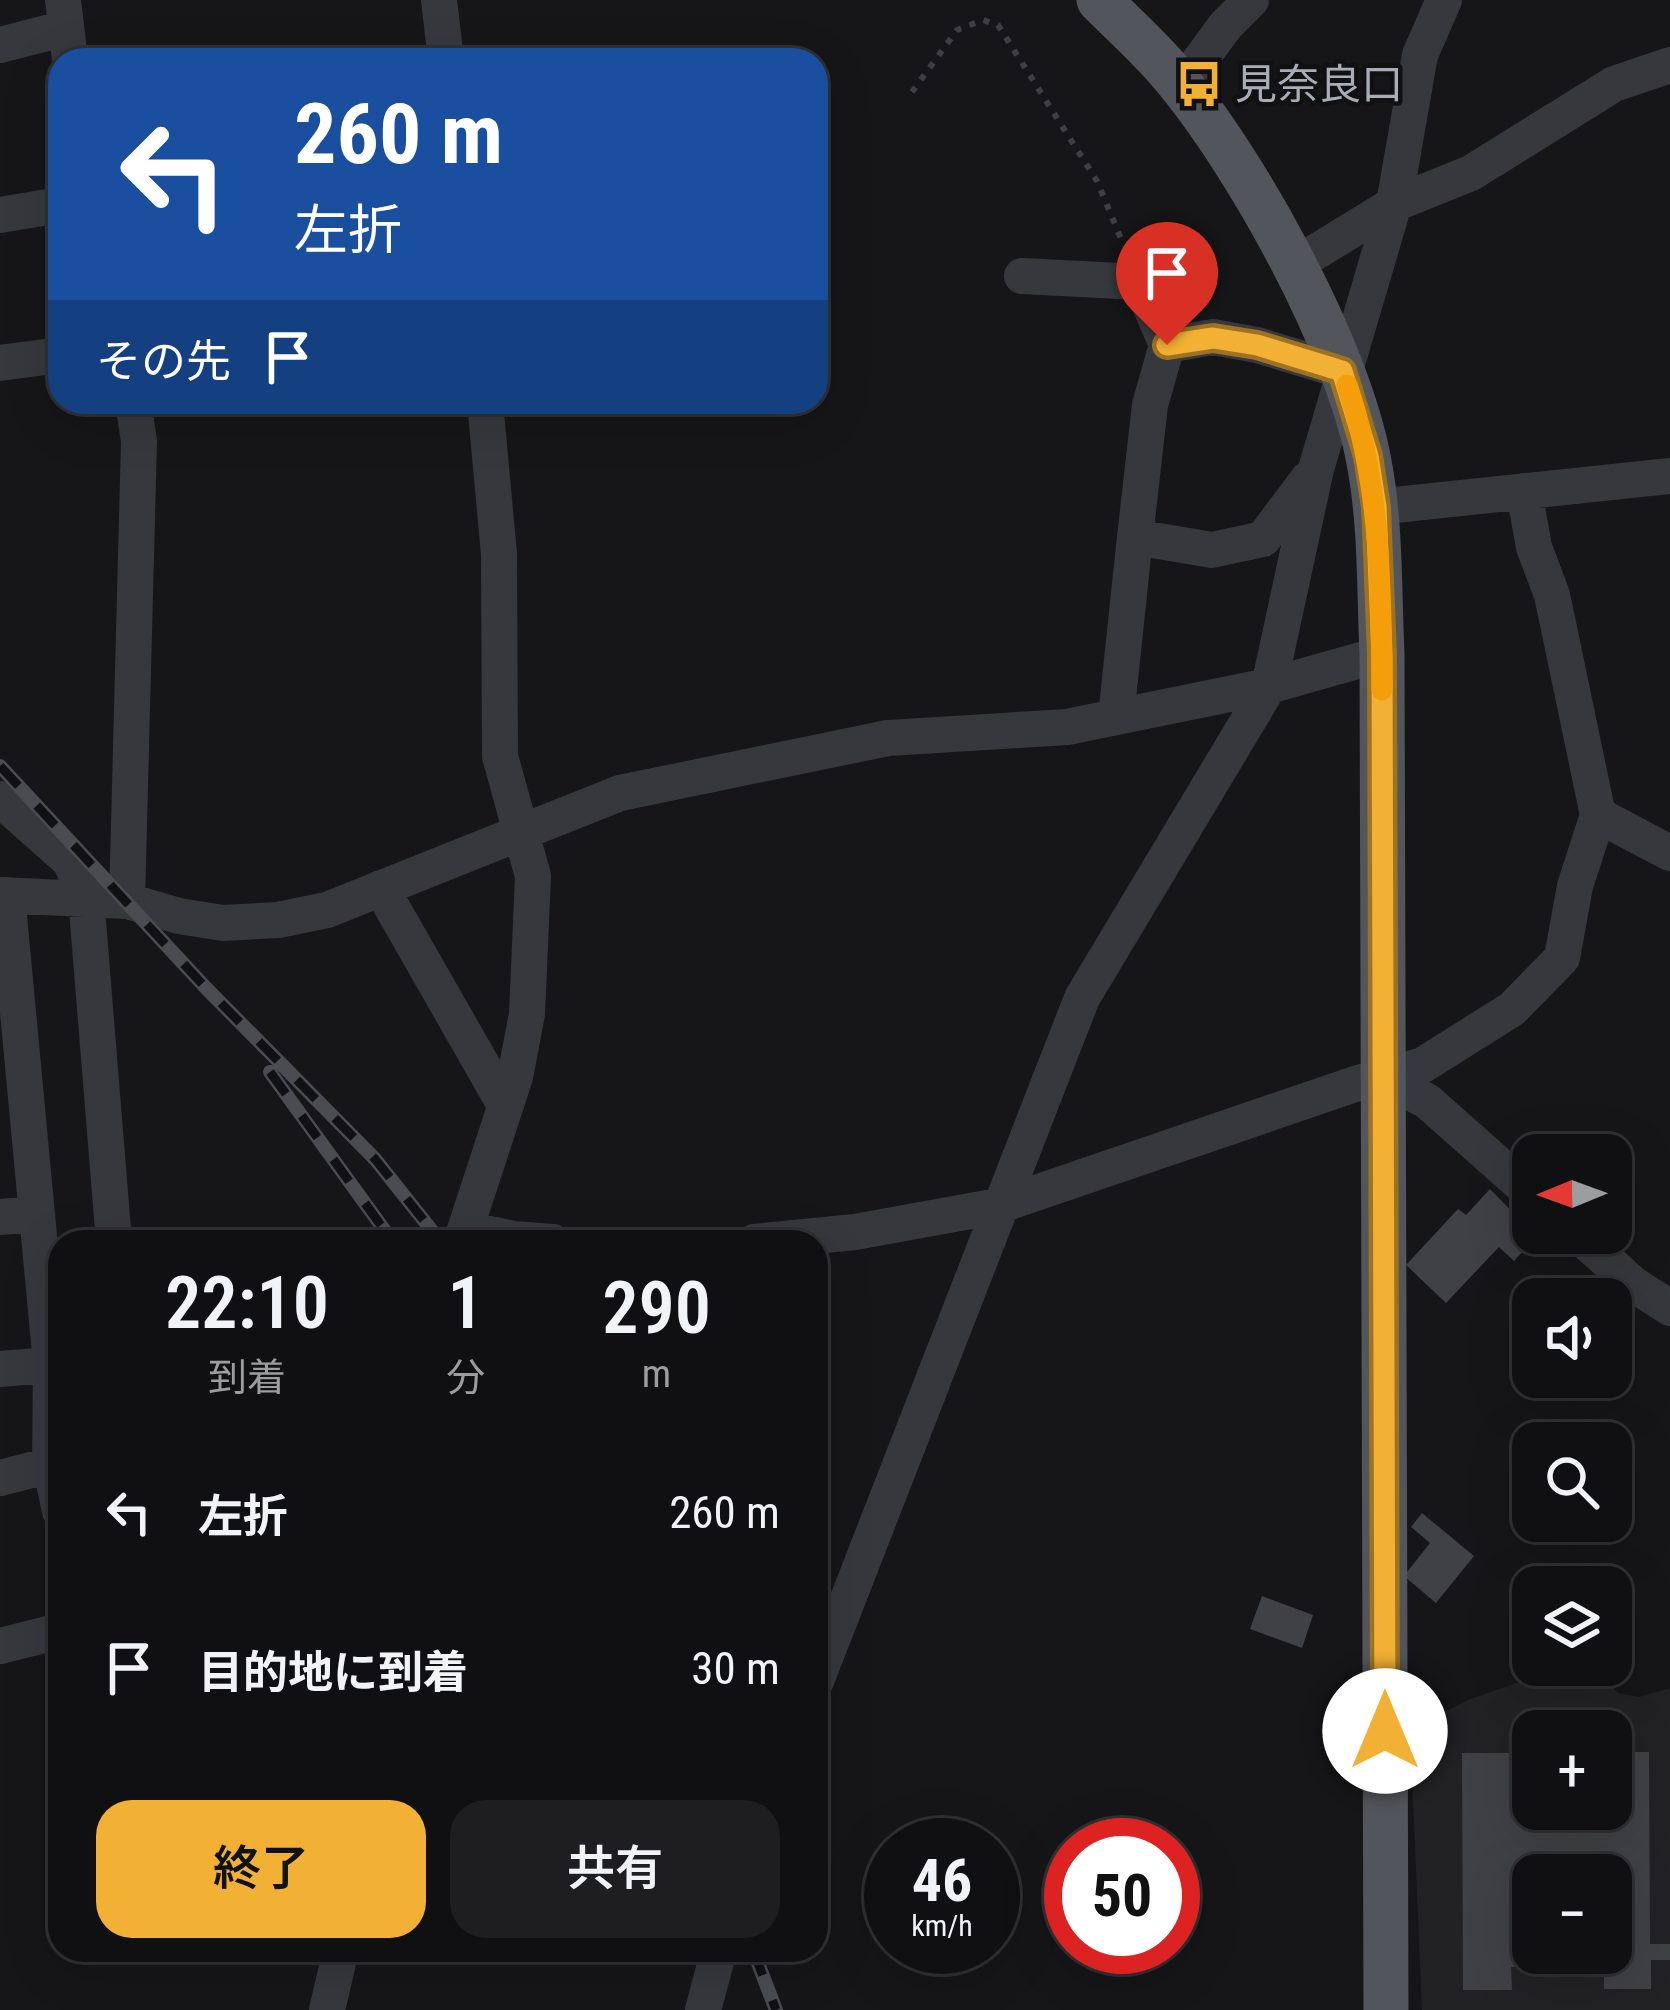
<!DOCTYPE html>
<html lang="ja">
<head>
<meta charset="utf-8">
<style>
  body { margin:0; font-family:"Roboto Condensed","Noto Sans JP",sans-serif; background:#1e1e20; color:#f1f3f6; height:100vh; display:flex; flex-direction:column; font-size:45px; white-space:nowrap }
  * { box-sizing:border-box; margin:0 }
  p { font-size:39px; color:#9c9d9f }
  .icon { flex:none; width:66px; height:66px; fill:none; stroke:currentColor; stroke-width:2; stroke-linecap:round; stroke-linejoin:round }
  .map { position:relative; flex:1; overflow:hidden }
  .details { position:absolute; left:48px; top:1230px; width:780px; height:732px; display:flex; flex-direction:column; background:#101012; border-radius:36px; box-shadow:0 12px 48px #0002,0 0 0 3px #303032 }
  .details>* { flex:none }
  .top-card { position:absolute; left:48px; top:48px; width:780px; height:366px; border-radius:36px; box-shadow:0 12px 48px #0002,0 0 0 3px #303032; background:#1a4fa0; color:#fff; overflow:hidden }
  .needle { width:78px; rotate:269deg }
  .tools { position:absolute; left:1512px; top:1134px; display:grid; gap:24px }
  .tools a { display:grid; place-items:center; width:120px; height:120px; border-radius:24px; background:#101012; box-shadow:0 12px 48px #0002,0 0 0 3px #303032; font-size:60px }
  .speed { position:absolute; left:864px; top:1818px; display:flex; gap:24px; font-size:60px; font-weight:700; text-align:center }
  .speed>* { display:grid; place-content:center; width:156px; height:156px; border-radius:50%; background:#101012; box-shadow:0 12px 48px #0002,0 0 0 3px #303032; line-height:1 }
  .speed small { font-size:30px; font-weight:400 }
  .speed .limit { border:18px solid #d22; background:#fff; color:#111 }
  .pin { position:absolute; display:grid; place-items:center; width:102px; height:102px; color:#fff; margin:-123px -51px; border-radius:50% 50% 50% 0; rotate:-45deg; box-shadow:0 0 12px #0007 }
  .pin .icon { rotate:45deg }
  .me { position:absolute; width:132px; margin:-66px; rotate:0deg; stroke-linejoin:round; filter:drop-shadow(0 0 9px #0008) }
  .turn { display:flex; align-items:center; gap:42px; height:252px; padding:0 48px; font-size:54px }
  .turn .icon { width:156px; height:156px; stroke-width:2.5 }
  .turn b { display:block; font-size:84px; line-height:102px }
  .then { display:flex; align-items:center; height:114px; padding:0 48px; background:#0003; gap:24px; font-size:45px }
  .eta { display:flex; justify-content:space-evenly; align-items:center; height:204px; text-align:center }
  .eta b { font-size:72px; font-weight:600; line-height:84px }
  .button { display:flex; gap:24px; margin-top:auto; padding:24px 48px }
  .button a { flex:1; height:138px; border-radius:36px; background:#f2b134; color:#111; font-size:48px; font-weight:600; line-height:138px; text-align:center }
  .button a+a { background:#1e1e20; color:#f1f3f6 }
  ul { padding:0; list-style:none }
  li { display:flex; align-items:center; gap:36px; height:156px; padding:0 48px }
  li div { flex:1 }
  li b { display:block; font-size:45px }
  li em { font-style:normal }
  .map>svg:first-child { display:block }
</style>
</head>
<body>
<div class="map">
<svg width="1670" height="2010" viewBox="0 0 1670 2010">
  <rect width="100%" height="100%" fill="#161618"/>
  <path fill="#222225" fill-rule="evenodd" d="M1568,1665H1591L1618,1693L1639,1697L1670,1688V2010H1422L1410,1730L1468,1700ZM1533,1731H1611V1809H1533ZM1533,1875H1611V1953H1533Z"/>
  <path fill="#404145" d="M1490,1189L1533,1233H1540L1514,1261L1499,1247L1446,1303L1406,1265L1458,1209L1466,1215Z
    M1422,1513L1474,1556L1436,1603L1404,1576L1430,1543L1411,1527Z
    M1262,1596L1313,1615L1302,1648L1250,1629Z
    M1533,1749V1809H1611V1752H1649L1650,1944H1670V1960H1651V1989H1604V1967L1588,1966V1953H1611V1875H1533V1909H1527V1967H1511L1512,1990H1463L1462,1753H1523Z"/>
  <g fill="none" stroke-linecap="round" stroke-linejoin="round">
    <path stroke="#3d3f44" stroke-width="6" stroke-dasharray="6 9" stroke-linecap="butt" d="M912,92L957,30L983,20L998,25L1097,181L1124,246"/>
    <path stroke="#37383d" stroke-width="36" d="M63,0L70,60
      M439,0L446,60
      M0,45L66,28
      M1181,86L1226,25L1251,0
      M0,215L60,205
      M1293,266L1394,204L1471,173L1614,84L1670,65
      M1022,276L1140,282L1167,345L1213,337L1257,345L1343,371
      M0,363L60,355
      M1524,491L1534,547L1552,595L1598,815L1670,853
      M1376,507L1670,476
      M1135,537L1150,405L1167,345
      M1116,717L1135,537L1212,550L1263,539L1308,479
      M0,799L70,861L86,897L114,1242
      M381,888L501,1098L513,1080
      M0,895L127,901L179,916L223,923L278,920L327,910L620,793L888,738L1067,727L1269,686L1382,654
      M7,895L51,1364L50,1465L60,1511
      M127,901L139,441L133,402
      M1383,1079L1427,1101L1533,1195
      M0,1217L37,1214
      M465,1229L514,1239L553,1242
      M1576,1233L1633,1284L1670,1308
      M461,1242L515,1077L527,1014L533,876L500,756L499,554L485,402
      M754,1242L855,1232L998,1206L1358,1083L1423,1065L1512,1009L1562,958L1575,886L1598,815
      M0,1369L60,1364
      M0,1478L50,1465
      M0,1646L60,1631
      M816,1681L1082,998L1269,686L1316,469L1394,204L1420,55L1444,0
      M327,2010L341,1950
      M703,2010L719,1950"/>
    <path stroke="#53555c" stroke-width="45" d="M1099,0C1123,24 1149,47 1170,72C1246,161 1348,346 1369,462C1381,525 1379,590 1382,654L1386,2010"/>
    <defs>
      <path id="rail" d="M0,766L206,988L375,1159L441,1242
        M270,1072L393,1242
        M753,1950L776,2010"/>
    </defs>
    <use href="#rail" stroke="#4a4c52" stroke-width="14"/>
    <use href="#rail" stroke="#111113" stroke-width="9" stroke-dasharray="27" stroke-linecap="butt"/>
  </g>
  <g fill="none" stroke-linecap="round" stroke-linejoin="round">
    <defs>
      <path id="route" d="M1167,345L1213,338L1257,345L1342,371L1368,456L1376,507L1382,654L1385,1731"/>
    </defs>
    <use href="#route" stroke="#9d7322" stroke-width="30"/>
    <use href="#route" stroke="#f2b134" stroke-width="21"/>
    <path stroke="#f59e0b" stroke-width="21" d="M1347,385C1381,484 1381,586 1382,690"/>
  </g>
  <defs>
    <symbol id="bus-bare" viewBox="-9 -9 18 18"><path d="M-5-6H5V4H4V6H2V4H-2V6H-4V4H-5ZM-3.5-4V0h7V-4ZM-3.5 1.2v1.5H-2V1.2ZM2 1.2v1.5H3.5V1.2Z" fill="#f2b134" stroke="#111113" stroke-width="2.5" paint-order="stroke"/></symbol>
  </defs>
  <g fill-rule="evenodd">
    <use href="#bus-bare" x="1166" y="51" width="66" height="66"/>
  </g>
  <g text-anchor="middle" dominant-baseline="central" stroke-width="9" stroke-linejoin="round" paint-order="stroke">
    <g font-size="42" fill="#a8adb8" stroke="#111113" text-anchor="start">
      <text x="1235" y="84">見奈良口</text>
    </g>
  </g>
</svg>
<div class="tools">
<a><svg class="needle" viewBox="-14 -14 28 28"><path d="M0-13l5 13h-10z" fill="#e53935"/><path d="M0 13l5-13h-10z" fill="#9c9d9f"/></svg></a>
<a><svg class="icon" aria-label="sound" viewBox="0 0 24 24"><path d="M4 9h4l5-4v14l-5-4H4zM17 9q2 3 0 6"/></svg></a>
<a><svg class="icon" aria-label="search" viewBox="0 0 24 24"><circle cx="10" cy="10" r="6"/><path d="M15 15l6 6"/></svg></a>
<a><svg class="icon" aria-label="layers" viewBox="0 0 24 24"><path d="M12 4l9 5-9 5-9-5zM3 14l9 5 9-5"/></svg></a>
<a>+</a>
<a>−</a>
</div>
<div class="speed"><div>46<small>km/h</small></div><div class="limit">50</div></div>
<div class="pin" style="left:1167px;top:345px;background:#d93025"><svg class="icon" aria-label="arrive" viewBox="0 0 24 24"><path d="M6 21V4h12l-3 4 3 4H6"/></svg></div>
<svg class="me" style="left:1385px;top:1731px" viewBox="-20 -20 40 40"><circle r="19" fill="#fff"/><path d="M0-13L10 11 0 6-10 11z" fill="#f2b134"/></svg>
<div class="top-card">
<div class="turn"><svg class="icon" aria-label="left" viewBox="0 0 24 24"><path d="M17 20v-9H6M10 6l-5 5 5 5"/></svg><div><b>260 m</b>左折</div></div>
<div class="then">その先<svg class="icon" aria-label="arrive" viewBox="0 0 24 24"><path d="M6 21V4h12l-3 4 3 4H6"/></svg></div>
</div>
<section class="details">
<div class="eta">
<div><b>22:10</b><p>到着</p></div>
<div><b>1</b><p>分</p></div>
<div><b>290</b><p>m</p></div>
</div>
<ul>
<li><svg class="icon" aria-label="left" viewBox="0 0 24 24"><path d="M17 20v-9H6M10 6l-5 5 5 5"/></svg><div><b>左折</b></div><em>260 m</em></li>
<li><svg class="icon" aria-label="arrive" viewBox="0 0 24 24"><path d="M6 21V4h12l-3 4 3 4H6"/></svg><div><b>目的地に到着</b></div><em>30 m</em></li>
</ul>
<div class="button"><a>終了</a><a>共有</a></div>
</section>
</div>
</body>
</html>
